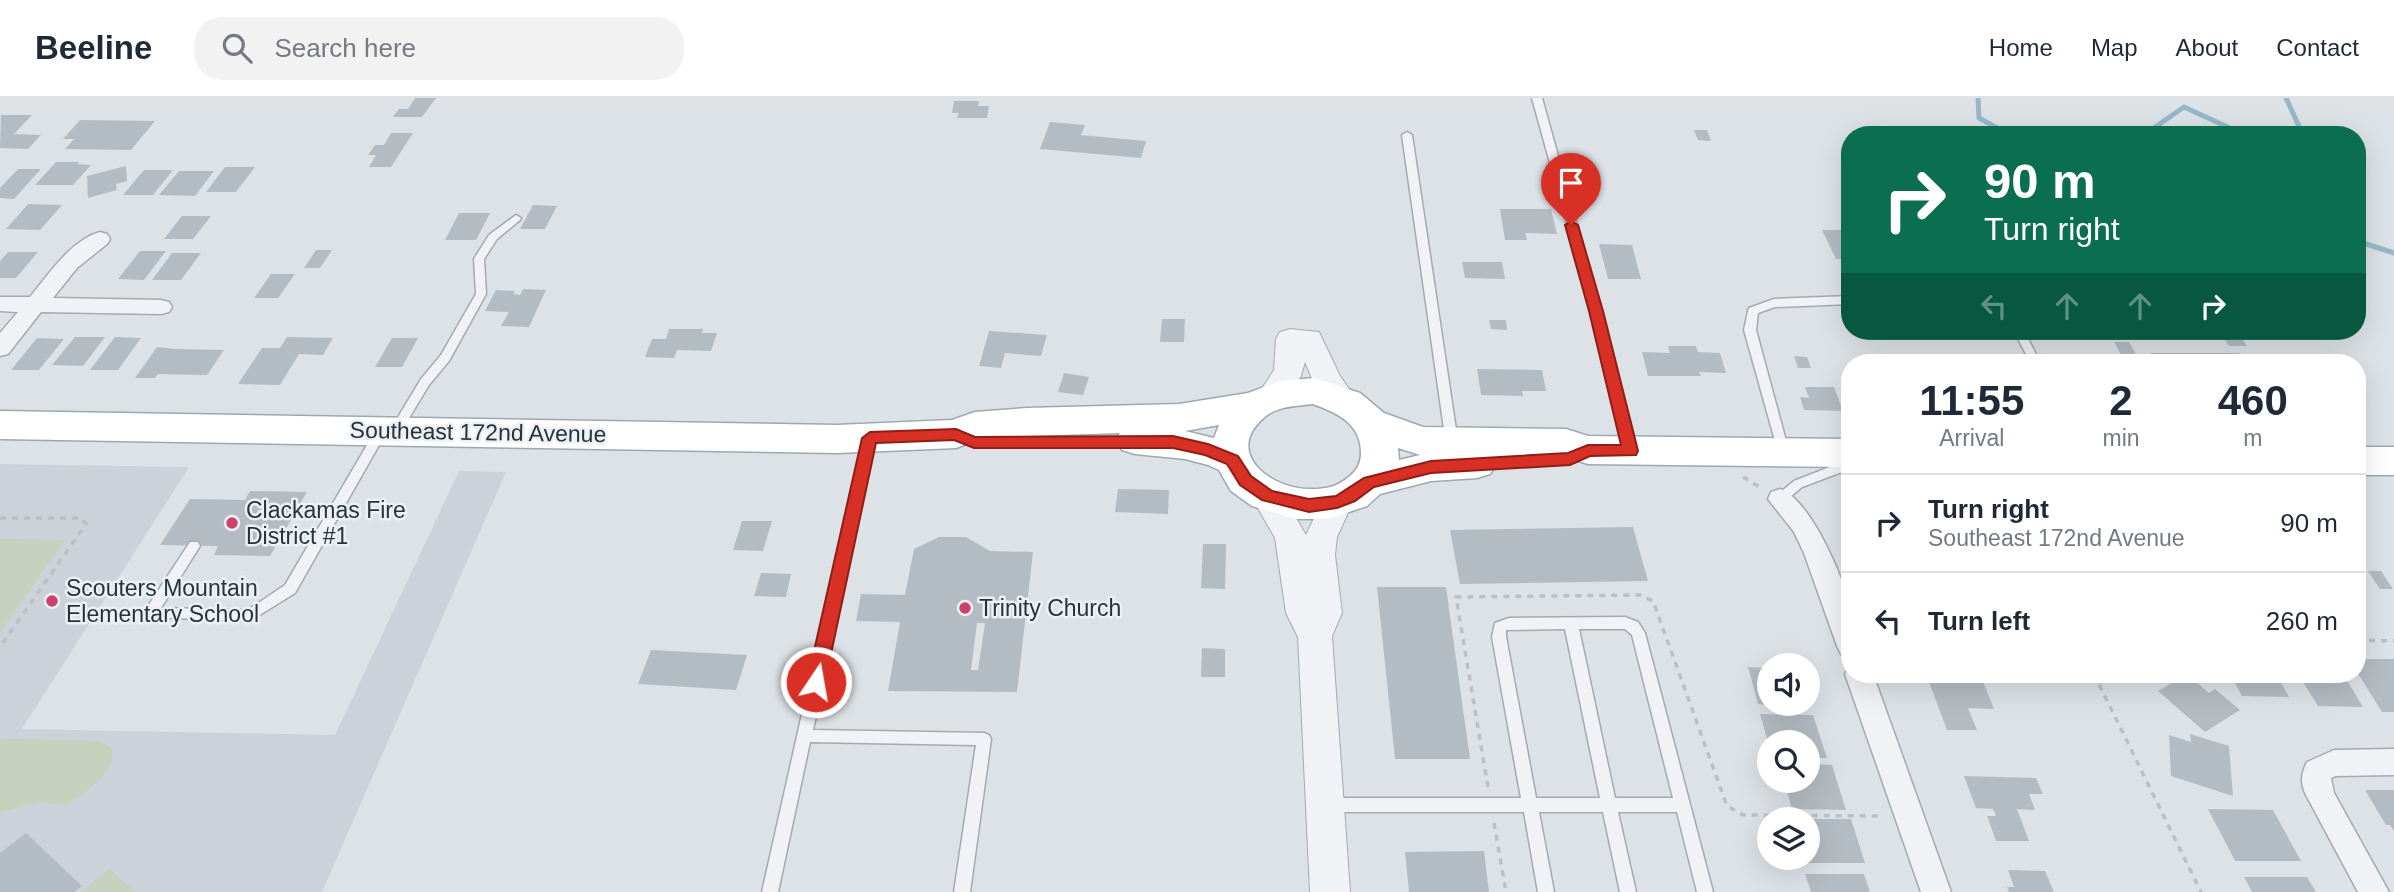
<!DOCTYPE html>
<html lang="en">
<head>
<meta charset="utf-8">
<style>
  body { margin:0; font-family:Helvetica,sans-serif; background:#f2f2f3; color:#1f2937; height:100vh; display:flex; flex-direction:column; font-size:26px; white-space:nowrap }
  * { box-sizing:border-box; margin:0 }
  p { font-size:23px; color:#747a83 }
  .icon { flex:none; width:38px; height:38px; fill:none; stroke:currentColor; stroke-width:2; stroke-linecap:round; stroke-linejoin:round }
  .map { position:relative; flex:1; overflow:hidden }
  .sheet { position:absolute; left:1841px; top:256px; width:525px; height:329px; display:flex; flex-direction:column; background:#fff; border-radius:28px; box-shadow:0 7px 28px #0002 }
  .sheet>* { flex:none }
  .banner { position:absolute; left:1841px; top:28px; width:525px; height:214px; border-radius:28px; box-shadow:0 7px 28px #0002; background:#0b6e4f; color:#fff; overflow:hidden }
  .controls { position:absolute; left:1757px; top:555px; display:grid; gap:14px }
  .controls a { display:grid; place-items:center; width:63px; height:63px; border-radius:50%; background:#fff; box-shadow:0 7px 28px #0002; font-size:35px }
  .pin { position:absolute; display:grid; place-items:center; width:60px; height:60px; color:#fff; margin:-72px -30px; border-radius:50% 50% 50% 0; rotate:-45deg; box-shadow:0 0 7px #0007 }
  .pin .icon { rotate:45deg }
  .me { position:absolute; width:77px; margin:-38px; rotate:12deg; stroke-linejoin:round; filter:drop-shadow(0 0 5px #0008) }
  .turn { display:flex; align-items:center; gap:24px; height:147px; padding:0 28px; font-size:32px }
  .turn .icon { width:91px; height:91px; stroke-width:2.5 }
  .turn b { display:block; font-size:49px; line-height:60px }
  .lanes { display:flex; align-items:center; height:66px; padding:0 28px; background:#0003; justify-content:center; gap:35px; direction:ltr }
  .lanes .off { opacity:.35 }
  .eta { display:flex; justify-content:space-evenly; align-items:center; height:119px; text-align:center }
  .eta b { font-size:42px; font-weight:700; line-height:49px }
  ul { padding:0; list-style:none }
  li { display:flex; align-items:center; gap:21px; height:98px; padding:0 28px; border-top:2px solid #e0e1e3 }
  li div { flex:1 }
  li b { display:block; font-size:26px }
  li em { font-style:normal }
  header { display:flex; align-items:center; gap:42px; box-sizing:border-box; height:98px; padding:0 35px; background:#fff; border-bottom:2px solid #e0e1e3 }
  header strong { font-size:33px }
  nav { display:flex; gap:38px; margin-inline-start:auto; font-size:24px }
  .search { width:490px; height:63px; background:#f2f2f3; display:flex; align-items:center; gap:18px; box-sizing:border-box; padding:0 24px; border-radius:28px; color:#747a83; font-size:26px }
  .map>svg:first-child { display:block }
</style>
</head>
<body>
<header>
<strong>Beeline</strong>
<div class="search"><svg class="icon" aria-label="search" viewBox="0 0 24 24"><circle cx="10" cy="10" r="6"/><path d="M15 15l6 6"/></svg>Search here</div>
<nav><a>Home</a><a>Map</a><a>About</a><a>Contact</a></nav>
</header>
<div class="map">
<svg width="2394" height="794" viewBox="0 0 2394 794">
  <rect width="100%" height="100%" fill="#dde2e7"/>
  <path fill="#cbd2d9" d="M0,366L189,369L22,631L335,637L459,373L506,374L322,794H0Z"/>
  <path fill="#c6d1be" d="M0,441L65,442L0,534Z
    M10,641L100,643L111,650C118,676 84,694 67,707L39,704L0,714V642Z
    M109,771L135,794H81Z"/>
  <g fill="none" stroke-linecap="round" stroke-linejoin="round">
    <path stroke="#98b7c7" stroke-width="5" d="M1978,0L1979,20L2010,37
      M2286,0L2303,37
      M2134,37L2151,32L2184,9L2245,37
      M2357,143L2394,155"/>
  </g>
  <path fill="#b4bcc3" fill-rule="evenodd" d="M415,0H436L422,19H393L399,11H408Z
    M954,3H979L978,8H989L987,20H957L959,15H952Z
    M1,17H32L14,36L41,37L28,51L0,50Z
    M80,22L155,23L131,52L65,51L74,41H63Z
    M1050,24L1085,27L1081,37L1146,43L1141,60L1040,51Z
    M1694,32H1707L1711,43L1698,42Z
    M391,35H413L391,69H369L376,57H368L375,47H384Z
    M56,64H79L77,66L91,67L73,87H35Z
    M126,68L127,83L116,86L117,92L88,100L87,78Z
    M225,69H255L236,94H206Z
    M18,71H41L14,101L0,100V90Z
    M144,72H173L153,97H123Z
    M179,73H214L195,98L159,97Z
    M28,106L62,107L40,132L6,131Z
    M533,107L557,108L545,131H520Z
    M1500,111H1551L1557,136L1525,135L1527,142H1505Z
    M459,115H490L476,142H445Z
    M182,118H211L193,141H164Z
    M1822,132H1850V161H1836Z
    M1599,146L1632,147L1641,181H1608Z
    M316,152H332L320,170H304Z
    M140,153H166L144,182L118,181Z
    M8,154H38L16,180H0V163Z
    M172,155H201L181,182H152Z
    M1462,164H1502L1505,181L1465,180Z
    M271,176H295L278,200H254Z
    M523,191L546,192L529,229L501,228L509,214L485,213L496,192L515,193L513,196L520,197Z
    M1162,221H1185L1184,244H1160Z
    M1489,222H1506L1507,232L1491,231Z
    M669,231H703L702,235H717L711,253L677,252L674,260L645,259L652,241H666Z
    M989,233L1047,237L1041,258L1005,255L1001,270L979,268Z
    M2219,233H2237L2247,248H2229Z
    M75,239H105L83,268L52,267Z
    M115,239L141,240L118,272H90Z
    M287,239L333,240L323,257L299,256L280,287L238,286L262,250H280Z
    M37,240L64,241L39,272H11Z
    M392,240H418L402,269H375Z
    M2114,244H2129L2137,258H2122Z
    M1668,248H1696L1698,254L1720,255L1726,275L1699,274L1701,278H1648L1642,254L1670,255Z
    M157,249L176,251L224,252L207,277L158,276L155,280H135Z
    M2150,255H2239L2245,264H2155Z
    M1794,258L1807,259L1811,270H1798Z
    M1477,271L1542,272L1546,293H1522L1523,298L1481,297Z
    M1064,275L1089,279L1083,297L1058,294Z
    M1805,289H1834L1843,313L1804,312L1800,299L1809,300Z
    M1118,391L1169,392L1168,416L1115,414Z
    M250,393L307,394L270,458L214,457L218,448L160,447L190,401L245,402Z
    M742,423H772L763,453L733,452Z
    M1633,429L1648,483L1460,486L1450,432Z
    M939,439H966L990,453L1033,454L1017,594L888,593L900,524L856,523L861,496L905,497L914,451ZM977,525H985L978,572H971Z
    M1203,446H1226L1225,491L1201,490Z
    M2368,473H2381L2393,491H2380Z
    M761,475L791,476L786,499L754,498Z
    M1377,489H1446L1470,661H1395Z
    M1202,550L1225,551V579H1201Z
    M651,552L747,557L736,592L638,586Z
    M2357,561H2394V614H2382L2357,574Z
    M1748,569L1769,570V607L1758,606Z
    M1926,576H1980L1994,611L1968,610L1977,632H1947Z
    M2187,576L2209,595L2215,591L2240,612L2205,634L2158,593Z
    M2230,576H2276L2289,599L2242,598Z
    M2298,576H2343L2363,609L2318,608Z
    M1760,616L1813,617L1827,660H1808V644H1768Z
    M2190,636L2229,648L2233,698L2171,678L2169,637L2191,644Z
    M1808,666L1832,667L1846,712L1792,711L1784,682H1808Z
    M1964,678L2036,680L2043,696H2029L2035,712L2017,711L2029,743H1996L1987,718H1996L1993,711L1976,710Z
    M2365,692H2394V733L2390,727H2386Z
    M2208,711L2273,712L2301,763H2235Z
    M1808,721H1851L1865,765H1805L1803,760H1808Z
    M26,735L82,788L74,794H0V755Z
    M1484,753L1489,794H1409L1405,754Z
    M2008,772L2045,773L2054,794H2009L2007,789H2014Z
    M1805,776H1864L1870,794H1811Z
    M2244,779H2307L2316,794H2252Z"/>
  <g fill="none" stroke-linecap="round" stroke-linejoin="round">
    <defs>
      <path id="service" d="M1532,0H1542L1601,213L1637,352L1631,357L1625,352L1591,213Z
        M1407,34L1412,37L1458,345L1452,349L1446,345L1402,37Z
        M516,117L521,120L520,122L497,141L484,161L486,196L449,263L429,287L400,335H392L390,332L392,329L421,281L441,257L476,196L474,161L489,137Z
        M1850,198V206L1775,209L1758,215L1756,232L1789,354L1783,359L1779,357L1744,232L1748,213L1749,210L1774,201Z
        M2014,233H2024L2040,264H2030Z
        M381,329L387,333L295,495L250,523L146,519L144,515L146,511L190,444H198L200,448L161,510L248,512L285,487L377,330Z
        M870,336L876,340L813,632L984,635L989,637L991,641L970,794H954L976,647L810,644L778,794H762L864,340Z
        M1850,361V371L1802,389L1784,404H1776L1774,401L1776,398L1794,383Z
        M1625,519L1638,524L1645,535L1713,794H1697L1677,714H1618L1636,794H1620L1603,714H1539L1554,794H1538L1524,714H1327L1322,712L1320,707L1322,702L1327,700H1521L1492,539L1495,525L1509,520ZM1565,531L1600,700H1536L1506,539V532ZM1579,531H1625L1632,537L1673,700H1615Z"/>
      <path id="minor" d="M100,134L107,136L110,141L107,146L77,170L53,200L161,202L169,204L172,209L169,214L161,216L41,214L8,256L0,258V235L18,214L0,213V199H30C48,177 71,142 100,134Z
        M1780,391C1810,401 1844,480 1850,510C1852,525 1850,544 1850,559L1841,556L1837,548L1804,455L1794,434L1768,401L1771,394Z
        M1850,568V576H1873L1951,794H1921L1845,576Z
        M2394,651V677L2336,678L2331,680L2334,695L2389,794H2358L2306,697C2300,685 2301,676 2307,664L2334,652Z"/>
      <path id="tertiary" d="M1290,231L1319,234L1340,278L1356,301L1351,309C1324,317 1314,285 1305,264L1301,278L1282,306L1272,309L1262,306L1257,298L1274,272L1276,241L1280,234Z
        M1267,386L1278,389L1306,437L1326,395L1337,392L1348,395L1353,404L1337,439L1335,457L1342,515L1332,538L1350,794H1310L1298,539L1286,515L1275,440L1251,398L1256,389Z"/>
      <path id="primary" d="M1314,280L1360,295L1384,315L1423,329L1566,331L1588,338L1850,341V369L1588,366L1566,359H1492L1496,366L1490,376L1477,380L1431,383L1380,396L1367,408L1328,421H1296L1252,408L1231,393L1219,372L1208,367L1185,361L1135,356L1122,352L1116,342L1120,335L1027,338L979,341L956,350L837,355L0,341V313L837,327L952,322L975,314L1027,310L1179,306L1248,295L1280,283ZM1313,306C1338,315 1361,326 1361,355C1361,365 1357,372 1350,378C1337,389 1327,391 1310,391C1269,391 1222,353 1266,318C1279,308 1297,308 1313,306ZM1219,327L1214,340L1185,333ZM1398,350L1420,357L1399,362Z
        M2357,349H2394V377H2357Z"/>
    </defs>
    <use href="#service" stroke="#a3aab1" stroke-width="3"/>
    <use href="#minor" stroke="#a3aab1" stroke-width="3"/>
    <use href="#tertiary" stroke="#a3aab1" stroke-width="2"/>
    <use href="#primary" stroke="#9ca9b2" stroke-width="3"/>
    <path stroke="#bcc0c5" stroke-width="3.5" stroke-dasharray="6 6" stroke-linecap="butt" d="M1743,379L1763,391
      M0,420H81L86,426L0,549
      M2357,542L2394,543
      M2094,576L2201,794
      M1488,689L1456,499L1640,497L1653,503L1727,708L1743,717L1879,718
      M1494,725L1506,794"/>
    <use href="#service" fill="#f0f2f5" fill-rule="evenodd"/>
    <use href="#minor" fill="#f0f2f5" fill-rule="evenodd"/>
    <use href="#tertiary" fill="#f0f2f5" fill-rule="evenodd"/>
    <use href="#primary" fill="#fff" fill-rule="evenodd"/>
  </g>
  <path fill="#d93025" stroke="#8d1f18" stroke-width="2" d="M1571,123L1578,127L1603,213L1638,353L1636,357L1590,358L1570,367L1431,375L1374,389L1355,403L1337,410L1309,414L1262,402L1240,387L1227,366L1205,357L1173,350H974L954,342L876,345L825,584L822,590L816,592L810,590L807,584L862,340L870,334L956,331L975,339L1173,338L1208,346L1238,358L1251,378L1272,393L1309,401L1336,398L1364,380L1431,363L1568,355L1588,347H1621L1589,213L1565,127Z"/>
  <g fill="#cc426e" stroke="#ecf1f5" stroke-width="2.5">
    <circle cx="232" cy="425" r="7"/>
    <circle cx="52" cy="503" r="7"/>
    <circle cx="965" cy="510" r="7"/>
  </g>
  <g text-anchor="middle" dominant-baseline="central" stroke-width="5" stroke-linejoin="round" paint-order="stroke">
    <g font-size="23" fill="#27333d" stroke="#ecf1f5">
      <text transform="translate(478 334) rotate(1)">Southeast 172nd Avenue</text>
    </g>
    <g font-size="23" fill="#27333d" stroke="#ecf1f5" text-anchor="start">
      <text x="246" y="412">Clackamas Fire<tspan x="246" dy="26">District #1</tspan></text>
      <text x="66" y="490">Scouters Mountain<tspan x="66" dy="26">Elementary School</tspan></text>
      <text x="979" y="510">Trinity Church</text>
    </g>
  </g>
</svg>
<div class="controls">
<a><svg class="icon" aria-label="sound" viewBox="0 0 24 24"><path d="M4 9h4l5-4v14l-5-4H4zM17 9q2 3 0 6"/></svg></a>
<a><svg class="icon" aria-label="search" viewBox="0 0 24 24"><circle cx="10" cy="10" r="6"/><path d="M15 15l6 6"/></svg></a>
<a><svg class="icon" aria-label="layers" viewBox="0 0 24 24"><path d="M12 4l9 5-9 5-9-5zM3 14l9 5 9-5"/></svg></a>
</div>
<div class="pin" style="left:1571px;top:127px;background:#d93025"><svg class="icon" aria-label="arrive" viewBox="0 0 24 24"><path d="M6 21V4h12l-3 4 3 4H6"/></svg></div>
<svg class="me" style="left:816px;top:584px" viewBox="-20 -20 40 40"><circle r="17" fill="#d93025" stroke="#fff" stroke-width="3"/><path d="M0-11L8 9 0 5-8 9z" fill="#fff"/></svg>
<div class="banner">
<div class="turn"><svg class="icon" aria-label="right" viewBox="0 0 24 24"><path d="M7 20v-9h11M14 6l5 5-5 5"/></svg><div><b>90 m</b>Turn right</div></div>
<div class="lanes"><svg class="icon off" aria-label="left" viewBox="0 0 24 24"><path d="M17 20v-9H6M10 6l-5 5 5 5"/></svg><svg class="icon off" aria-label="ahead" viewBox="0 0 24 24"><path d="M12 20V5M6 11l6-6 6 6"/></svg><svg class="icon off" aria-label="ahead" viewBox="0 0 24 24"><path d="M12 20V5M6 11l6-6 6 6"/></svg><svg class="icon" aria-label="right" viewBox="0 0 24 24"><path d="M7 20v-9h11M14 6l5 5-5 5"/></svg></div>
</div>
<section class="sheet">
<div class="eta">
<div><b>11:55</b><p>Arrival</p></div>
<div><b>2</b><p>min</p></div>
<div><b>460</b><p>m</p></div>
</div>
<ul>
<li><svg class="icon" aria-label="right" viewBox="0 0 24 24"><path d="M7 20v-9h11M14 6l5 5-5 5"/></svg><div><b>Turn right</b><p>Southeast 172nd Avenue</p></div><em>90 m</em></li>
<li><svg class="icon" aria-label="left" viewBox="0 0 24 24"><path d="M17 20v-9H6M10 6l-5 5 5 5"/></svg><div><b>Turn left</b></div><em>260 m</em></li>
</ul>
</section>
</div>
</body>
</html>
